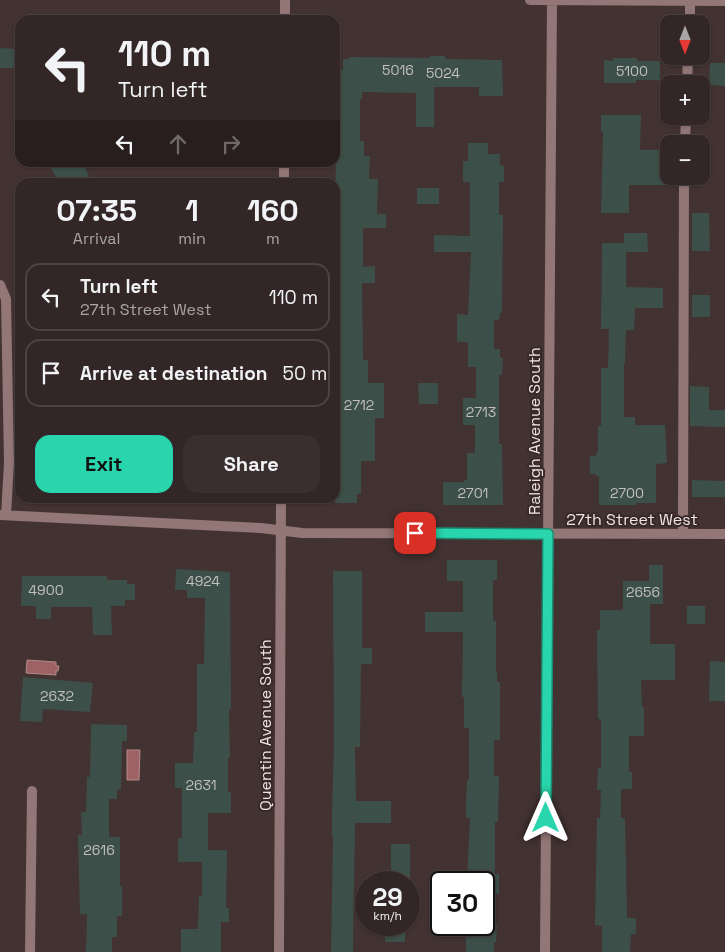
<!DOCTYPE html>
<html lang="en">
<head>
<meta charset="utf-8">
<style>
  body { margin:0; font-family:"Space Grotesk",sans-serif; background:#3a2e2e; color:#f1f3f6; height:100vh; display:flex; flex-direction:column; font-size:19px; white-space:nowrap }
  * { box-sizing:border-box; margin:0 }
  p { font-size:16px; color:#a8a5a7 }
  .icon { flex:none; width:28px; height:28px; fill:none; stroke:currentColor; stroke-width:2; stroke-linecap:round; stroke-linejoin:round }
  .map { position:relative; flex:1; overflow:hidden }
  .drawer { position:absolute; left:15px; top:178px; width:325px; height:325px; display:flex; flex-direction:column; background:#322626; border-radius:15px; box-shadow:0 1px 4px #0004,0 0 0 1px #4d4343 }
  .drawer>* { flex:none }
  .hud { position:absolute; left:15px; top:15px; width:325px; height:152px; border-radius:15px; box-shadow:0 1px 4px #0004,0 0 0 1px #4d4343; background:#322626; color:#f1f3f6; overflow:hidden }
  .needle { width:32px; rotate:180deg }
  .fabs { position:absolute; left:660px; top:15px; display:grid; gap:10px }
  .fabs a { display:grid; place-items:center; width:50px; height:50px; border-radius:10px; background:#322626; box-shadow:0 1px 4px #0004,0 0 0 1px #4d4343; font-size:25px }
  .speed { position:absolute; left:355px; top:871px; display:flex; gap:10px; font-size:25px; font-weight:700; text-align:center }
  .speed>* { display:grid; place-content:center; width:65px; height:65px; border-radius:50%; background:#322626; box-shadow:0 1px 4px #0004,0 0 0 1px #4d4343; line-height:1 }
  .speed small { font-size:12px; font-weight:400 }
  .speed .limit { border:2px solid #111; border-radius:8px; background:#fff; color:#111 }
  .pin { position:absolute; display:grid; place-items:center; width:42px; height:42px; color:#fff; margin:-21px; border-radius:10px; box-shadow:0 2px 8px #0006 }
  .me { position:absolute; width:55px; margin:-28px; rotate:0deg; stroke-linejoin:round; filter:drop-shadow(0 0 4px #0008) }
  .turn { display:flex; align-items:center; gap:18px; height:105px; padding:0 20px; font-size:22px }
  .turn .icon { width:65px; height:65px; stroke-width:2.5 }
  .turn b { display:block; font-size:35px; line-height:42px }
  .lanes { display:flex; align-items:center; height:48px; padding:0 20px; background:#0003; justify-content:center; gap:25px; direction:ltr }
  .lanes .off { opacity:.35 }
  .eta { display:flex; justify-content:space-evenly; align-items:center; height:85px; text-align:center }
  .eta b { font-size:30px; font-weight:700; line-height:35px }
  .action { display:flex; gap:10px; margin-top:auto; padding:10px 20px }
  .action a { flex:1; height:58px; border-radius:15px; background:#29d5ac; color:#111; font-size:20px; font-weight:700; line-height:58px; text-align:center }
  .action a+a { background:#3a2e2e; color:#f1f3f6 }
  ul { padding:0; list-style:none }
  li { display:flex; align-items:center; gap:15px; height:68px; margin:0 10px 8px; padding:0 10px; border:2px solid #4d4343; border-radius:15px }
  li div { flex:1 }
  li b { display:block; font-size:19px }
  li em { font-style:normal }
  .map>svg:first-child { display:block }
</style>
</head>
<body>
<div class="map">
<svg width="725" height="952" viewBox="0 0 725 952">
  <rect width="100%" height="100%" fill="#433232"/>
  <path fill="#9d6364" stroke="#b68a8a" d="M27,660L56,662V666H59L58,671H56V675L26,673Z
    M127,750H140L139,780H127Z"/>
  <path fill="#3d4f49" d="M0,48L16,49V68H0Z
    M430,56H445V59L502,60L503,96H479V87H434V127H416V93L362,92V99H360V141H364V156H370L369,179H378L377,214H386V228H363V267L375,266V283H362L363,360H368V383H384V418H375V461H361V494H357V503H335V365H336L337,334H335V309L336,282H337V209H335L336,157H338V129H336V70H343V59H349V57L430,58Z
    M613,58H637V61H660V80H636V83H604V60L613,61Z
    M710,63H725V86L709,85Z
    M601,115H641L640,150H659V168H669V185H629V213H601L603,132H601Z
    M468,143H488V154H500V165L504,166V182H499V215H503L502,313H500L499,320H494V349H500V358H503L502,375H499V444H502L503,505H443V482H464V480H467V453H475V425H463V398H476V367H468V342H457V314L468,315L471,252H434V235L470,236V182H463V161H468Z
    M47,162H82L92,182H59Z
    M417,188H439V204H417Z
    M692,213H709L710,251H692Z
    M624,233H647L648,252H626V287L663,288V308H635L634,330H626L625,363H624V417H635V425H665L667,463L656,464V503H636V505H599V476H596V474H590V456H596V453H598V426H601V368H608L609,329H601L602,243H624Z
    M692,295H710V317H692Z
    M418,383H438V404H419Z
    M690,386L709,387V410H725V427L690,426Z
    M692,480L725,481V497H692Z
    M447,560H497V580H493V621H496V672H497V682H500V740H494V776H499L498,822H495V874H499V894H484V882H467L470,818H466V801L467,780H469V728H464V697H462L463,632H425V612H463V581H447Z
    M649,565H663V604H650V644H675V680H641L642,707H644V736H629V772H632V789H621V818H625L627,918H636V934H631L630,952H602V926L595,925L597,818H600L601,790H597L598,768H601V719H598L597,630H600V610H623V581H649Z
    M176,569L230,572L231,709H229L230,758H228V792H231V813H208V850H227L226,908H229V922H221V952H181V929H198L199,896H202V862H178V838H182V788H175V763H193L194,732H197V664H204L205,598H187V590H175Z
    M333,571H362V648H372V664H361L360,747H355L356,801H391V823H355L353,952H331L333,836H332V811L334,745Z
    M22,576H107V580H127V584H135V600H125V606H111L112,635H93L92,607H51V619H36V606H21Z
    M687,606H705V624H687Z
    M710,661L725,662V701H709Z
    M23,677L93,683L90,712L43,709L42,722L20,721Z
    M91,724L127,725V741H122L121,790L117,789V799H109V837H120V886H122V916H117V937H112V952H86L87,914H80L78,835H82L81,812H86L87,777H90Z
    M391,844H410V882H391Z
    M385,925H405V942H385Z
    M466,925H497L496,942H494V952H466Z"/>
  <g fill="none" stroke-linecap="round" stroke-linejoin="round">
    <path stroke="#927776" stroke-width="10" d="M690,24V1
      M687,84L688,56
      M685,144L686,116
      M683,534L684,176"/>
    <path stroke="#927776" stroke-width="10" d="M530,0L725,1
      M285,20V0
      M284,182V162
      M0,285L6,299L9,463L6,515
      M0,515L261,528L302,533L725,534
      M30,952L32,791
      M279,952L281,498
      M545,952L552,0"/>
  </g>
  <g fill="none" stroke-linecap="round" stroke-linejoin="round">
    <defs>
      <path id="route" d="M415,533L548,534L546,818"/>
    </defs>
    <use href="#route" stroke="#1b8a70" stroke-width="12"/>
    <use href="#route" stroke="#29d5ac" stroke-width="9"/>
  </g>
  <g text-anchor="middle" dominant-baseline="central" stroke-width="4" stroke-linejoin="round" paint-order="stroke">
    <g font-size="14" fill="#c2bfbd">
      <text x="398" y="70">5016</text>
      <text x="632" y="71">5100</text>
      <text x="443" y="73">5024</text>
      <text x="359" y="405">2712</text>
      <text x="481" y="412">2713</text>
      <text x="473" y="493">2701</text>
      <text x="627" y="493">2700</text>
      <text x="203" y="581">4924</text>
      <text x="46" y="590">4900</text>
      <text x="643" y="592">2656</text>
      <text x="57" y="696">2632</text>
      <text x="201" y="785">2631</text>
      <text x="99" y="850">2616</text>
    </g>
    <g font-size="16" fill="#efe4e4" stroke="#382828">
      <text transform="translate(534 431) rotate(-90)">Raleigh Avenue South</text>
      <text x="632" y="519">27th Street West</text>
      <text transform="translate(265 725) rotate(-90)">Quentin Avenue South</text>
    </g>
  </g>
</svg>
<div class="fabs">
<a><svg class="needle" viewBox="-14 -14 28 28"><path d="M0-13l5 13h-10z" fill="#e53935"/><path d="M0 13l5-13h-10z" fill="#a8a5a7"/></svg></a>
<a>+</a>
<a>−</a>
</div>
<div class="speed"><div>29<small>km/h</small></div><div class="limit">30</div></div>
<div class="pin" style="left:415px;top:533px;background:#d93025"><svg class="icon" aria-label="arrive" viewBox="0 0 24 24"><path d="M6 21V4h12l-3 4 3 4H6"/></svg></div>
<svg class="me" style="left:546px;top:818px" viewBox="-20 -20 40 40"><path d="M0-17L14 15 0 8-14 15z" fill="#29d5ac" stroke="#fff" stroke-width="4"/></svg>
<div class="hud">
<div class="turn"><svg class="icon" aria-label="left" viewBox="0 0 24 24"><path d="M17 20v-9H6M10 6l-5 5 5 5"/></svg><div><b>110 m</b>Turn left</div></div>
<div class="lanes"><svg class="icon" aria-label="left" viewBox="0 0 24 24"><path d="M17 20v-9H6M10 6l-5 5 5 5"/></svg><svg class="icon off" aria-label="ahead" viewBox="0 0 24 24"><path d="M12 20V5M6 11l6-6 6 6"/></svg><svg class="icon off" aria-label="right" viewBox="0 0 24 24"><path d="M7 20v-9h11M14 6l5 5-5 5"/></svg></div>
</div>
<section class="drawer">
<div class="eta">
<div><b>07:35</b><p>Arrival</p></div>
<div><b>1</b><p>min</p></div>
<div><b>160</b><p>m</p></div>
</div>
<ul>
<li><svg class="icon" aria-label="left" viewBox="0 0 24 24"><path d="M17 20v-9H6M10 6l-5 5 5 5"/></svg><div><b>Turn left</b><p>27th Street West</p></div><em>110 m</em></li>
<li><svg class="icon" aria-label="arrive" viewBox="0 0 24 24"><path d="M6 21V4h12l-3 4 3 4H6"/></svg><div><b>Arrive at destination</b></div><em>50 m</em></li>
</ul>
<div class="action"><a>Exit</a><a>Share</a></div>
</section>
</div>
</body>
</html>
